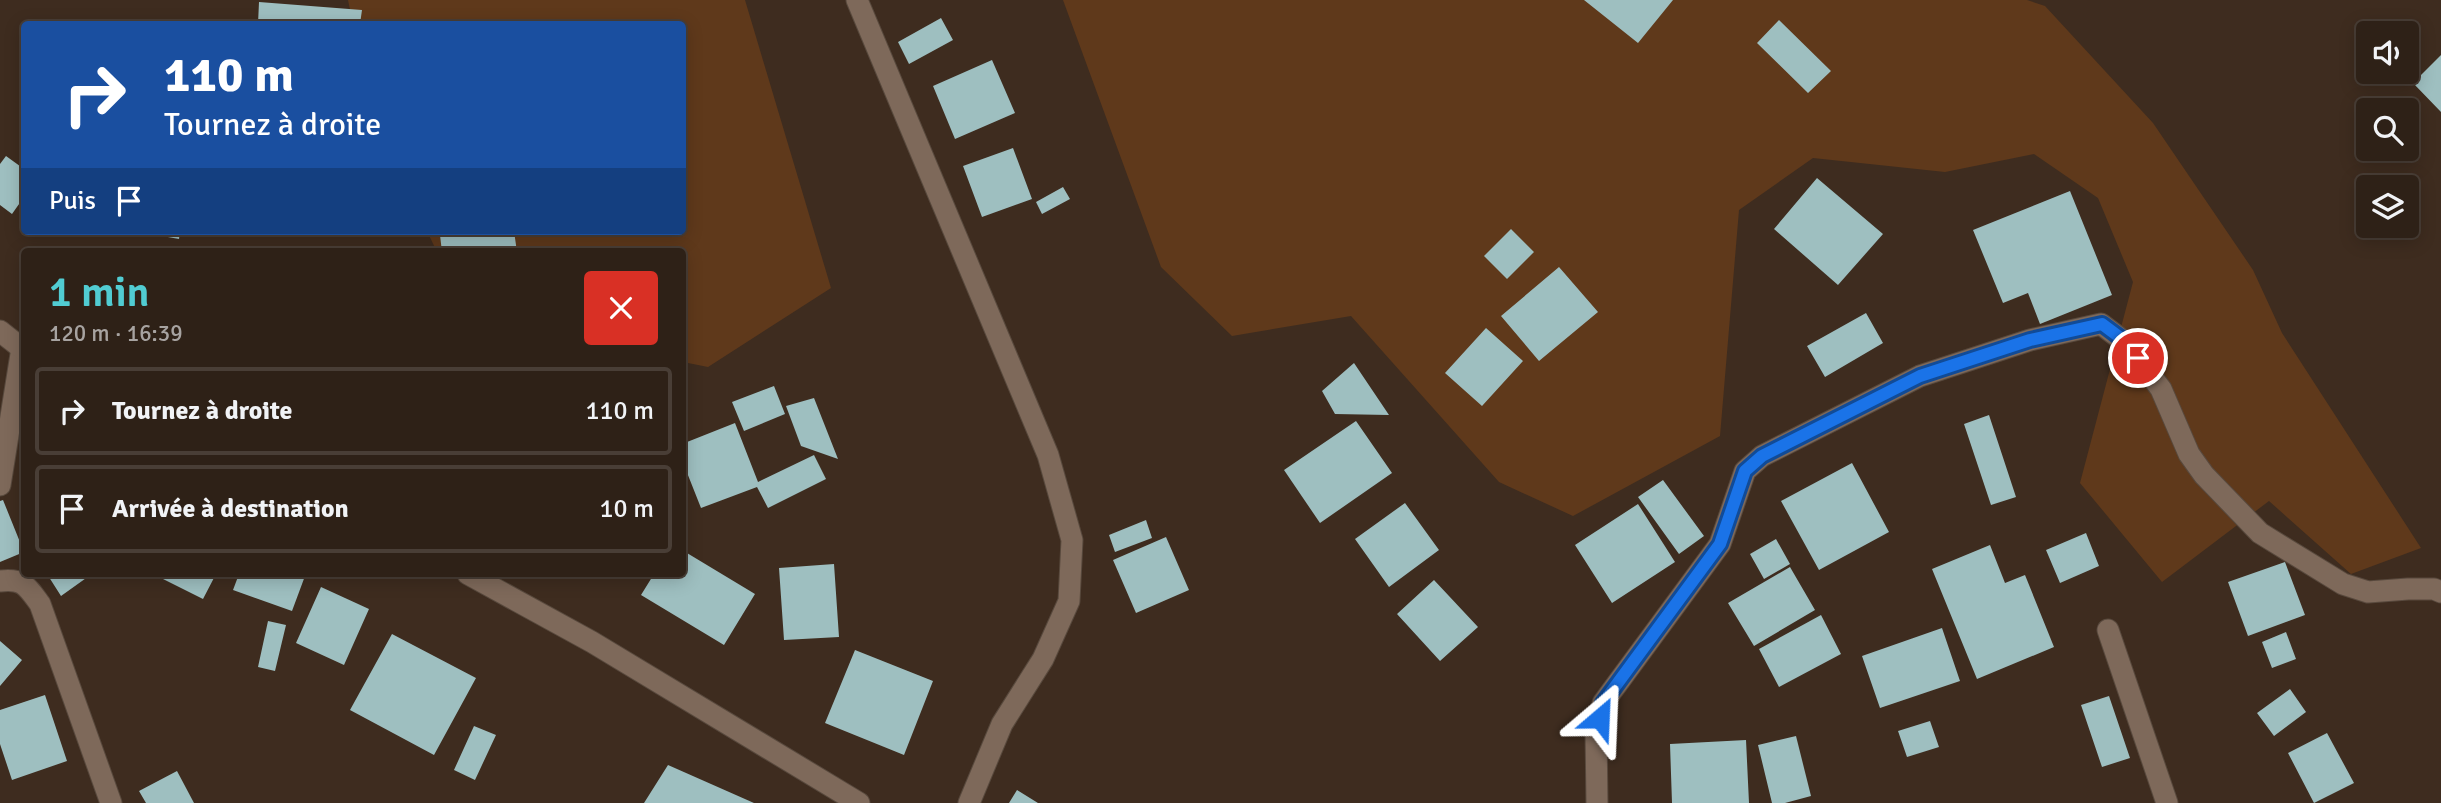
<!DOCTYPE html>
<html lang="fr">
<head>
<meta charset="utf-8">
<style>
  body { margin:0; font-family:Signika,sans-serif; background:#3a2e24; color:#f1f3f6; height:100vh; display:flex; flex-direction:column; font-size:26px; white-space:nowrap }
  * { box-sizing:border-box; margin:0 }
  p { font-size:23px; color:#a7a3a1 }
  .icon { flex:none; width:38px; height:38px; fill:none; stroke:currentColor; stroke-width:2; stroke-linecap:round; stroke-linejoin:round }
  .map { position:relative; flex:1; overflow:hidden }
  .panel { position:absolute; left:21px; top:248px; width:665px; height:329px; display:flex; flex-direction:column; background:#2e2117; border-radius:7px; box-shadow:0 4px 18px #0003,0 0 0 2px #493e36 }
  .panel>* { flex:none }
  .hud { position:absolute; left:21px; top:21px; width:665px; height:214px; border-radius:7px; box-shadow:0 4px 18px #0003,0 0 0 2px #493e36; background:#1a4fa0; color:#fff; overflow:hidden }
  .tools { position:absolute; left:2356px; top:21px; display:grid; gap:14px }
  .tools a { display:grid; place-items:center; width:63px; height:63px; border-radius:7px; background:#2e2117; box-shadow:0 4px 18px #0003,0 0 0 2px #493e36; font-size:35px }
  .pin { position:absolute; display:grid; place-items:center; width:60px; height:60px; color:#fff; margin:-30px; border:4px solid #fff; border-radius:50%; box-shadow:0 2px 7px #0007 }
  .me { position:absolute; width:77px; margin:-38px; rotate:26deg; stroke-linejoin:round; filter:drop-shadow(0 0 5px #0008) }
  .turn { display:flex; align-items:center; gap:24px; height:147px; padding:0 28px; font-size:32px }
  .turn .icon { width:91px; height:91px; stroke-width:2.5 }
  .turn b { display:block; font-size:49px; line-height:60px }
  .then { display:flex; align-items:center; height:66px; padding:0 28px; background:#0003; gap:14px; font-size:26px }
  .round { display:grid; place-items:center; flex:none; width:74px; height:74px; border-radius:7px; background:#3a2e24 }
  .summary { display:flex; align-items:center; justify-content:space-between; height:119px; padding:0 28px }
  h1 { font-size:42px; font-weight:600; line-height:52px; color:#51ccd2 }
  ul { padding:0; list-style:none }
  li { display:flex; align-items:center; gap:21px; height:88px; margin:0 14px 10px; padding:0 14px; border:4px solid #493e36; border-radius:7px }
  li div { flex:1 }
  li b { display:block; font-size:26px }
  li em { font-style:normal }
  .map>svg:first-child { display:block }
</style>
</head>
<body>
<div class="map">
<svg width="2441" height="803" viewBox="0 0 2441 803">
  <rect width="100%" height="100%" fill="#3e2c1f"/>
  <path fill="#5f391b" d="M348,0H745L831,288L708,367L683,362L682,252H437L427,231H682V24H353Z
    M1063,0H2027L2045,6L2153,123L2253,270L2282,333L2421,548L2351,574L2269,501L2162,582L2080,483L2133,282L2098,198L2034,154L1945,172L1813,158L1739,210L1720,436L1573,516L1499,482L1351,316L1232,336L1161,267Z"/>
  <path fill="#9ebfc0" d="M1584,0H1673L1638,43Z
    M259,2L362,10L360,24H258Z
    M941,18L953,40L909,64L898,42Z
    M1779,20L1831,71L1808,93L1757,43Z
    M2441,55V112L2413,83Z
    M992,60L1015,113L955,139L933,86Z
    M1013,148L1032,199L982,217L963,166Z
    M6,156L24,169V197L12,214L0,205V164Z
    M1817,178L1883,234L1838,285L1774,229Z
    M1063,187L1070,199L1042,214L1036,202Z
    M2070,191L2112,295L2040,324L2028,293L2003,303L1973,230Z
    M1511,229L1534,252L1507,279L1484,256Z
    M140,231H180L179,239L140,232Z
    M471,231H514L517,252H442L440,235Z
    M1559,267L1598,312L1539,361L1501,316Z
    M1866,313L1883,343L1825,377L1807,346Z
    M1486,328L1523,361L1482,406L1445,373Z
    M1354,363L1389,415L1335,414L1322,391Z
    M774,386L785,414L744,431L732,402Z
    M814,398L838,459L801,446L786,406Z
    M1989,415L2016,497L1991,505L1964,424Z
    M1356,421L1392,473L1320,523L1284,470Z
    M735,423L758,482L814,455L826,479L768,508L757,487L701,508L682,460V444Z
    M1852,463L1889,532L1819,570L1781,501Z
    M1663,480L1704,536L1679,554L1638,497Z
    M3,500L24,552L0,562V501Z
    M1405,503L1439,550L1389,587L1355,539Z
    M1638,504L1675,562L1612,603L1575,545Z
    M1146,520L1152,538L1115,552L1109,535Z
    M2086,533L2099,566L2060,583L2046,550Z
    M1166,537L1189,590L1136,613L1113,560Z
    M1776,539L1790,564L1764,579L1750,554Z
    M1990,545L2005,583L2025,575L2054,647L1977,679L1932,569Z
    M682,550L755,594L724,645L641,595L654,574H682Z
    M2285,562L2305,615L2248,636L2228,582Z
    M834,564L839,637L784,640L779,568Z
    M1790,567L1815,610L1754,646L1728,603Z
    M47,574H88L89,576L61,596Z
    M153,574H216L203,599Z
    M239,574H300L305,576L292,611L233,590Z
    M1434,580L1478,627L1440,661L1397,614Z
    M321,587L369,609L344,665L296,643Z
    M1821,615L1841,654L1779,687L1759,649Z
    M268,621L286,625L275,671L258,667Z
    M1942,628L1960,681L1880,708L1862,656Z
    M2286,632L2296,659L2272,668L2262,642Z
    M392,634L476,678L434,755L350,710Z
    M0,641L22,660L0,686Z
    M855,650L933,681L904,755L825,723Z
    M2290,689L2306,712L2274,736L2257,713Z
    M45,695L67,761L12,780L0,744V710Z
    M2109,696L2130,758L2102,767L2081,705Z
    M1930,721L1939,747L1907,757L1898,731Z
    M474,726L496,735L475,780L454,770Z
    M2327,733L2354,783L2314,803L2288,753Z
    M1796,736L1811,796L1785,803H1772L1758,745Z
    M1746,740L1749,803H1672L1670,744Z
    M668,765L754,803H644Z
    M177,771L194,803H146L139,791Z
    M1017,790L1038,803H1009Z"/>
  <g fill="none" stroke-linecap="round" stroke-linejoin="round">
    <defs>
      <path id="street" d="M857,0L1048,455L1072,540L1069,601L1043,659L1002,724L969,803
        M0,485L22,348
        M0,581C23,578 27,586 40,604L111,803
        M2108,630L2167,803
        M1597,803L1596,733L1603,703L1720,544L1745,471L1762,456L1920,376L2030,340L2101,324L2126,343L2161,389L2189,454L2204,475L2260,533L2343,584L2368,592L2408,589H2434L2441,592"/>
      <path id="secondary" d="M0,331L24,350
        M468,574L592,642L859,803"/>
    </defs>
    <use href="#street" stroke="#58493d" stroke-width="23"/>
    <use href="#secondary" stroke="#58493d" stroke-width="23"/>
    <use href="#street" stroke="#7e695a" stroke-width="21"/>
    <use href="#secondary" stroke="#7e695a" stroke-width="21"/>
  </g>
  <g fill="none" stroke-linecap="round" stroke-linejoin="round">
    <defs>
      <path id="route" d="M1600,718L1603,703L1720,544L1745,471L1762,456L1920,376L2030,340L2102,324L2126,342L2138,358"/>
    </defs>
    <use href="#route" stroke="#114b97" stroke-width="18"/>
    <use href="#route" stroke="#1a73e8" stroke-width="12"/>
  </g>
</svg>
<div class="tools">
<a><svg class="icon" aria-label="sound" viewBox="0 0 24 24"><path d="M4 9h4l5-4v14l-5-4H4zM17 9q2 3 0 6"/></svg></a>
<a><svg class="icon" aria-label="search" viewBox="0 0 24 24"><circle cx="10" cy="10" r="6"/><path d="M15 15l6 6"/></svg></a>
<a><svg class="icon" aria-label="layers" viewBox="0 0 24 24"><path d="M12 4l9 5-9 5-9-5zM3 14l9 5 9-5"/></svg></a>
</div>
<div class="pin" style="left:2138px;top:358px;background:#d93025"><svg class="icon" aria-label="arrive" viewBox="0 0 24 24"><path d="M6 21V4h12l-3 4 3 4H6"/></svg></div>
<svg class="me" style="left:1600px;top:718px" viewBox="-20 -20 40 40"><path d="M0-17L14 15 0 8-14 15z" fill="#1a73e8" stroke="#fff" stroke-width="4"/></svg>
<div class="hud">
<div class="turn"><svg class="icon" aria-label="right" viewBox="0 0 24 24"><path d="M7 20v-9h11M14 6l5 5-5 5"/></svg><div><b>110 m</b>Tournez à droite</div></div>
<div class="then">Puis<svg class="icon" aria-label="arrive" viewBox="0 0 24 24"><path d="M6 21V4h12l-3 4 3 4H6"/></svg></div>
</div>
<section class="panel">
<div class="summary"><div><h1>1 min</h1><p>120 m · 16:39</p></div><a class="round" style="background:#d93025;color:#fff"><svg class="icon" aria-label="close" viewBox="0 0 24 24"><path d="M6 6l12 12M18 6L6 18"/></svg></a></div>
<ul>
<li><svg class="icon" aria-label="right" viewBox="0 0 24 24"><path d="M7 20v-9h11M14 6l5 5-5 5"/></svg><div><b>Tournez à droite</b></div><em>110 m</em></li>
<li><svg class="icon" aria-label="arrive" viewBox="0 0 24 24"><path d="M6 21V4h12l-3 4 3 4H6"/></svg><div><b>Arrivée à destination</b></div><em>10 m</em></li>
</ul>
</section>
</div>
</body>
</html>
